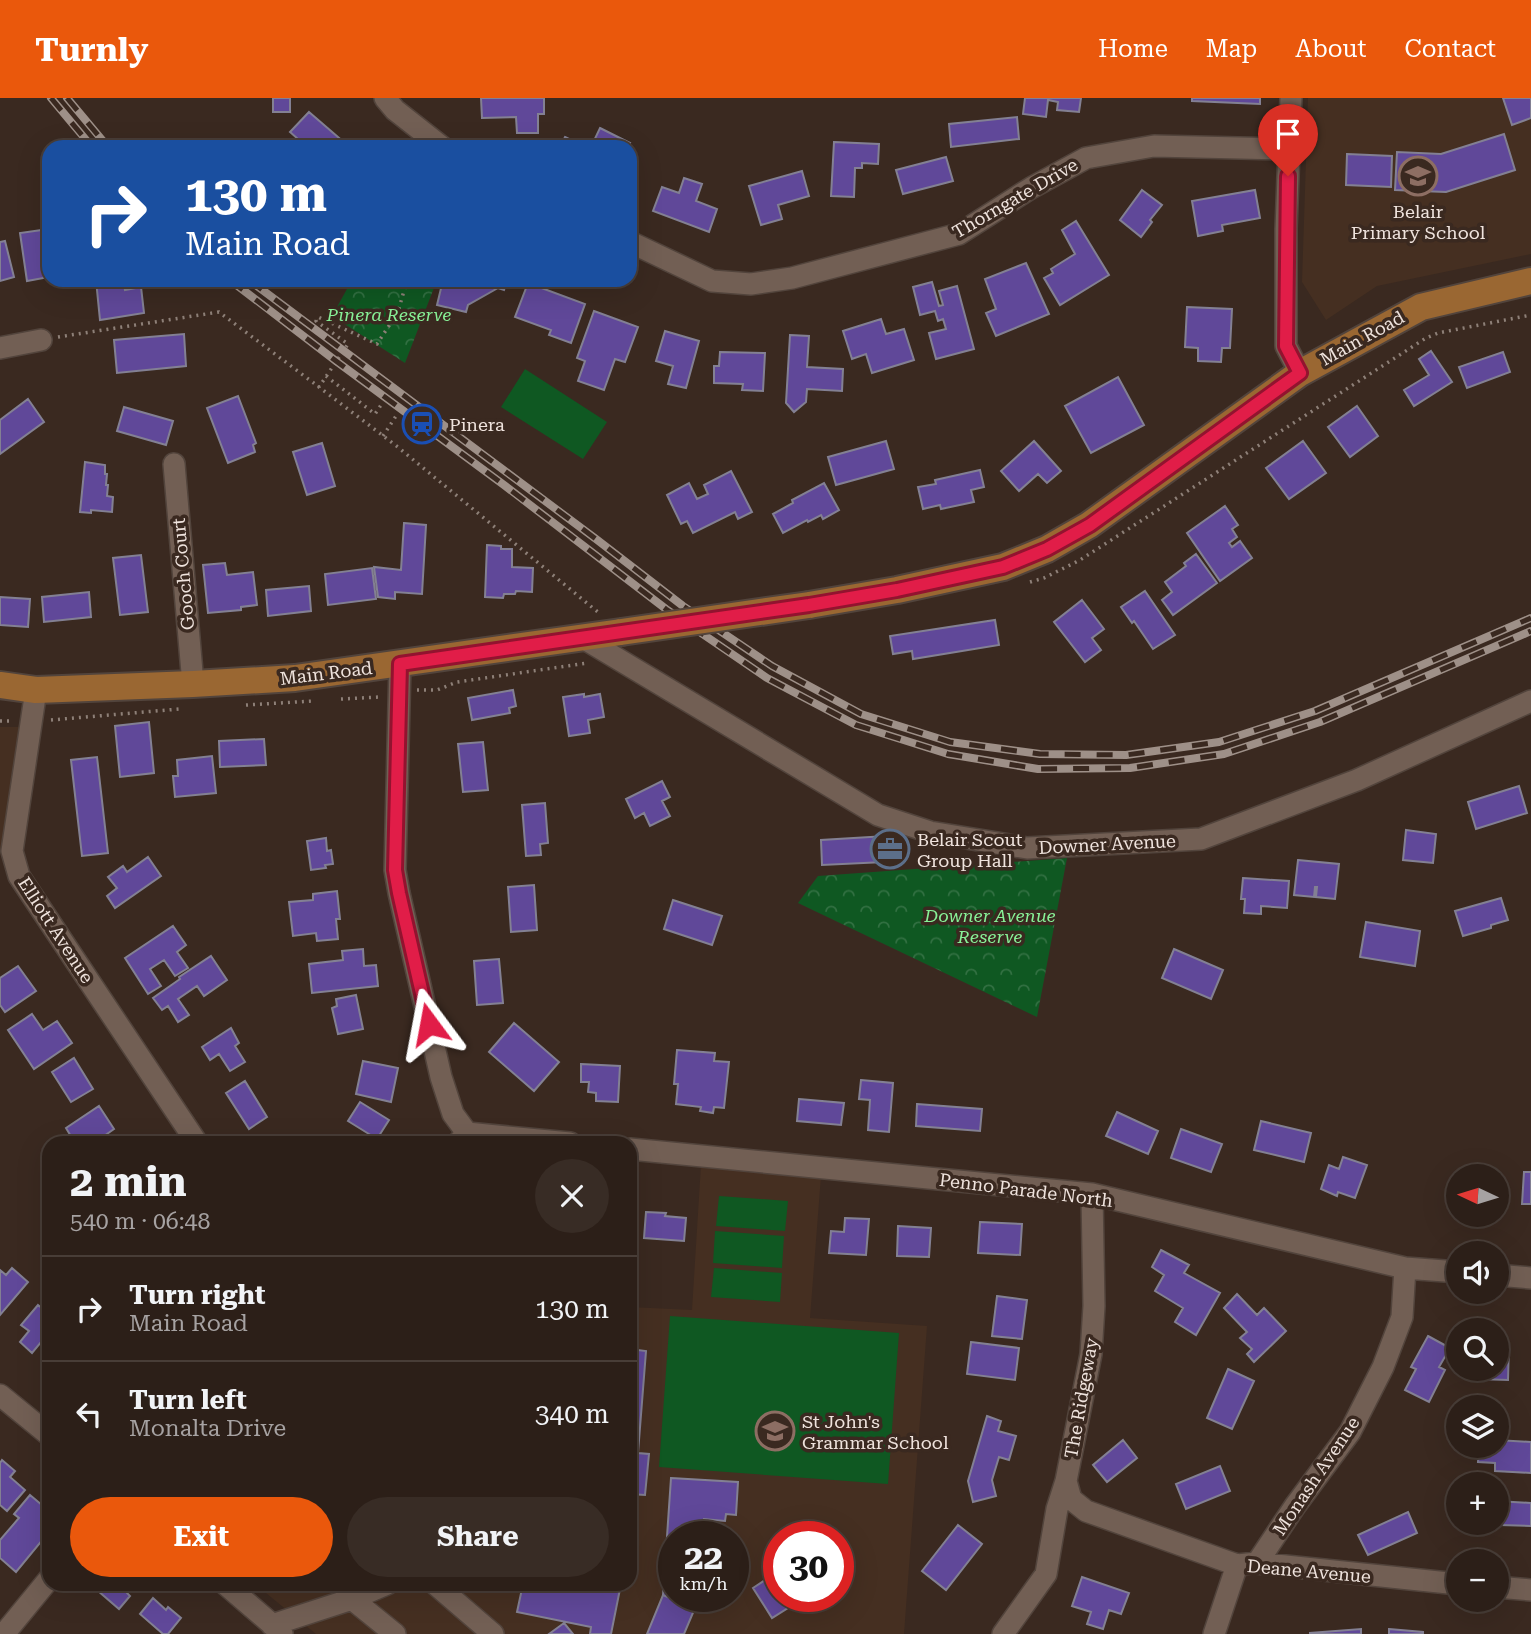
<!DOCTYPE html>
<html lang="en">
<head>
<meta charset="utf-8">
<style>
  body { margin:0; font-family:"Roboto Serif",serif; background:#382c25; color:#f1f3f6; height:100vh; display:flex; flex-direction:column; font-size:26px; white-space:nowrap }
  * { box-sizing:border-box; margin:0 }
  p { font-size:23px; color:#a6a2a2 }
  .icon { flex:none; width:38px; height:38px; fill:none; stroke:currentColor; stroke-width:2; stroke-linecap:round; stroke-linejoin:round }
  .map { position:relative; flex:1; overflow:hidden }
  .drawer { position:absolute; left:42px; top:1038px; width:595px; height:455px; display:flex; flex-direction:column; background:#2c1f18; border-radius:21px; box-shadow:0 7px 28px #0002,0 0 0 2px #483d37 }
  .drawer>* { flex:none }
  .hud { position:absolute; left:42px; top:42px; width:595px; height:147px; border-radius:21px; box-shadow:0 7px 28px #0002,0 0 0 2px #483d37; background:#1a4fa0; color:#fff; overflow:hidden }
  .needle { width:46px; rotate:274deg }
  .buttons { position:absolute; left:1446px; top:1066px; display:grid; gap:14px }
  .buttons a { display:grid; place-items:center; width:63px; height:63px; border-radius:50%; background:#2c1f18; box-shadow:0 7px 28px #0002,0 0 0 2px #483d37; font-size:35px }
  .speed { position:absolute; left:658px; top:1423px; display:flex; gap:14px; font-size:35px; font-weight:700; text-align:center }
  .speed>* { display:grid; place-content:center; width:91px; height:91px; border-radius:50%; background:#2c1f18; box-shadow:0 7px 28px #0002,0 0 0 2px #483d37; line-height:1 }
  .speed small { font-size:18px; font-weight:400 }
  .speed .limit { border:10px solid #d22; background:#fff; color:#111 }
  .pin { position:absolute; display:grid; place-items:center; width:60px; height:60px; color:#fff; margin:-72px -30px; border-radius:50% 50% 50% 0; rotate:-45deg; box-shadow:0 0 7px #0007 }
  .pin .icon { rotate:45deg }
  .me { position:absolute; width:77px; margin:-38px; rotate:347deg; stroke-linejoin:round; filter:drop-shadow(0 0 5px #0008) }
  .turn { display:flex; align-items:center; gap:24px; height:147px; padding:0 28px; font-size:32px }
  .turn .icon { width:91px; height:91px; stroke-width:2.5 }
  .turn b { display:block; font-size:49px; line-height:60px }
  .round { display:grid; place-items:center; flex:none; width:74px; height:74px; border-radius:37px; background:#382c25 }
  .overview { display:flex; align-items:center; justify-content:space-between; height:119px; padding:0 28px }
  h1 { font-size:42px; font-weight:700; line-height:52px }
  .primary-button { display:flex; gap:14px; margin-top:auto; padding:14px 28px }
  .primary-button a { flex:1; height:80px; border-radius:42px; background:#ea580c; color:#fff; font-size:28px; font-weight:700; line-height:80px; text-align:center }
  .primary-button a+a { background:#382c25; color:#f1f3f6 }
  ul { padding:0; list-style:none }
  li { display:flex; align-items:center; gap:21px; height:105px; padding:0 28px; border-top:2px solid #483d37 }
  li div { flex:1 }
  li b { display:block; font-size:26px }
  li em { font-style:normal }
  header { display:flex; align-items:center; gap:42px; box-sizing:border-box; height:98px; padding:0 35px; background:#ea580c; color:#fff }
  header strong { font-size:33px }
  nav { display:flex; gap:38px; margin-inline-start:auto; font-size:24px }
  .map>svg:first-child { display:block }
</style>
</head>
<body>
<header>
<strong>Turnly</strong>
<nav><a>Home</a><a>Map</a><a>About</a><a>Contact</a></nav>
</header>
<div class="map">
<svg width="1531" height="1536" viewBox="0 0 1531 1536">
  <defs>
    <pattern id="park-crowns" width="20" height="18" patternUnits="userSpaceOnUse" patternTransform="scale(1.75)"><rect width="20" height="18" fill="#0f5822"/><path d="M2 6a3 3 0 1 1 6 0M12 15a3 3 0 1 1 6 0" fill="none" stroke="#327042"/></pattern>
  </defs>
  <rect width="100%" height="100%" fill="#3a2920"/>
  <path fill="#452f21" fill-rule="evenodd" d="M1308,0H1531V156L1377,188L1326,222L1302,184Z
    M0,629H19L0,757Z
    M701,1067L821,1078L810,1220L927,1228L904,1536H316L255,1486H630V1209L692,1212ZM674,1438H733V1498H674ZM779,1438H838V1498H779Z"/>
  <path fill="url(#park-crowns)" d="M352,182H437L405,265L332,218Z
    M1067,760L1037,919L798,805L818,778Z"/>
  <path fill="#0f5822" d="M525,271L607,324L583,361L501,309Z
    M719,1098L788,1103L785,1133L716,1128Z
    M715,1133L784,1138L782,1170L713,1165Z
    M714,1170L782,1175L780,1204L711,1199Z
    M670,1218L899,1235L888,1386L659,1369Z"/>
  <path fill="#604899" stroke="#838093" stroke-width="2" d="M273,0H290V14H273Z
    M481,0H544V16H538V35H517L516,19L482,20Z
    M1025,0H1081L1079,14L1057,12L1058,4L1048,2L1046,19L1023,16Z
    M1192,0H1260V6L1192,3Z
    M1503,0H1531V20L1512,27Z
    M309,14L346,46L344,49H307L290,34Z
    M1017,19L1019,41L951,49L949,26Z
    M600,30L630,45L628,49H591Z
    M1504,36L1515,72L1446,94L1395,92L1397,54L1441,56Z
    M565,39L585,49H560Z
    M834,44L879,46L878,66L862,65V70H855L854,99L831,98Z
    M1347,56L1392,58L1391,89L1346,87Z
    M946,59L953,83L903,96L896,72Z
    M802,73L809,98L778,107L782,121L761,127L749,88Z
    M684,80L702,86L696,103L717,111L709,134L653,113L662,89L679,95Z
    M1142,92L1162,107L1150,122L1152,124L1141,139L1120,122Z
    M1255,92L1260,120L1222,127L1223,133L1198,138L1192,103Z
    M1076,123L1109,177L1060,207L1044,180L1053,175L1051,171L1075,156L1062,132Z
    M49,131V179L27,183L20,135Z
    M5,143L14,179L0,183V144Z
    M1026,165L1049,216L996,238L986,215L996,211L985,181Z
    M96,182H123L125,192L141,189L144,215L100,222Z
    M443,182H507L504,192L498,190L468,207L466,214L437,207Z
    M932,184L939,208L943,207L939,193L957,188L974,251L936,261L929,235L946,231L943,221L938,223L935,213L920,217L913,189Z
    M528,185L585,206L571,245L549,237L551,232L515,219Z
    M1187,209L1232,211L1230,250H1222L1221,264L1198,263V250L1185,249Z
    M594,213L638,229L625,264L615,261L604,292L578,283L585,263L577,260Z
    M881,221L886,236L904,231L914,262L872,275L866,256L852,261L843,233Z
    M665,233L699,243L686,290L668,286L673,268L656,263Z
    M184,236L186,268L117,275L114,242Z
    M790,237L809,238L807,269L843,271L842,293L807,291L806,304L794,314L786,305Z
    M1431,253L1452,284L1414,308L1404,292L1429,277L1419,261Z
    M720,254L765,255L763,293L742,292L743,286L714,285V268H719Z
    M1503,254L1510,274L1467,290L1459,269Z
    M1118,279L1144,327L1091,355L1065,308Z
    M238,298L256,345L253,347L255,354L228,365L207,310Z
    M28,301L44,324L0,356V322Z
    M1357,308L1378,338L1350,359L1328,329Z
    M124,309L173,323L166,347L117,333Z
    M886,343L894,371L836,387L828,359Z
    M1034,343L1061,373L1047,385L1038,376L1019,393L1001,373Z
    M1303,343L1326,375L1289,401L1266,370Z
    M322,345L335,388L307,397L293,354Z
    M85,364L105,367V376H107L106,387H108L107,398L113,399L112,414L91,412V415L80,414Z
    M980,372L984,389L971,392L974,404L941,411L940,407L923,411L918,389L936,386L935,382Z
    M731,373L752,414L738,421L735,414L693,435L687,423L681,426L667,397L689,385L697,401L708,396L704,387Z
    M824,385L839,412L823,421L821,417L808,424L807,422L783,435L773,416L793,405L792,402Z
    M1225,408L1238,427L1232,431L1237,439L1229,445L1232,449L1240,443L1252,460L1220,483L1187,435Z
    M404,425L426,427L422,496L395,494V501L378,499L374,469L401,472Z
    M487,447L501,448V451H512V469L533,470L532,494L516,493L515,496H504L503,500L485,499Z
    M1196,456L1217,485L1173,517L1162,502L1172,494L1165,484L1186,468L1184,465Z
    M141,457L148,514L120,517L113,460Z
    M225,465L227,477L253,474L257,507L241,509V512L208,515L203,467Z
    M372,470L376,501L328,507L325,476Z
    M309,488L311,513L268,518L266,492Z
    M1145,493L1175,537L1153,551L1134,523L1132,525L1121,509Z
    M89,494L91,519L44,524L42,499Z
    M0,499L30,501L28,529L0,527Z
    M1082,502L1104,531L1092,540L1101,552L1085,564L1054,524Z
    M995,522L999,547L913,561L912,553L893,556L890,538Z
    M513,592L516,608L509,610L510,615L472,622L468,600Z
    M584,596V599L600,596L604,619L588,622L590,635L569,638L563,599Z
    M149,624L154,675L120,679L115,628Z
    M264,641L266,667L220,669L219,643Z
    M483,644L488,692L463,694L458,646Z
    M212,658L216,695L175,699L173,678H178L177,662Z
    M97,659L108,755L82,758L71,662Z
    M662,683L670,699L662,703L670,718L650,728L644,715L635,720L626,701Z
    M1519,688L1527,715L1476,731L1468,704Z
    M545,705L548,745L540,746L541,757L526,758L522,707Z
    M1406,732L1436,736L1433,765L1403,762Z
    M886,738V744L904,743L905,763L822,767L821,742Z
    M326,740L327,753L331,752L333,766L325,767L326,770L311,772L307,743Z
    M148,759L161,778L115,810L107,798L117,790L108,779L123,768L127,774Z
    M1298,762L1339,766L1335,801L1316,799L1317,789H1315L1314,799L1294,797Z
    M1243,780L1289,783L1287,810L1261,808V816L1244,815L1245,801H1241Z
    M534,787L537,832L511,834L508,789Z
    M337,793L340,821H336L338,841L317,843L316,835L293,838L289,804L313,802V796Z
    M1501,800L1508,822L1491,827V830L1463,838L1455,813Z
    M673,802L722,818L712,847L664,831Z
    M1366,824L1420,833L1415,868L1360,859Z
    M173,828L186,847L177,854L188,870L175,878L164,862L150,871L161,888L148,896L125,860Z
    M363,851L364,868L376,867L378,888L312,895L309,866L343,862L342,853Z
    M1174,851L1223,872L1211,901L1162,880Z
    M211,858L227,882L204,898L197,888L178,901L189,917L178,924L168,908L162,912L153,900L180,881L179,879Z
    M499,861L503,905L477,907L474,863Z
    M18,868L36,893L5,914L0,907V880Z
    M356,897L363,931L338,936L332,910L337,908L336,901Z
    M32,916L43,932L57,923L72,945L34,971L8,932Z
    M514,925L559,964L534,993L489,954Z
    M231,930L239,945L235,948L245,964L230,973L219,956L210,962L202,949Z
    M677,952L715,955L714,963L729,964L724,1010L714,1009L713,1015L700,1013L701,1009L676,1006L678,986H674Z
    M74,960L93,991L71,1004L52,974Z
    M363,963L398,970L391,1004L356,996Z
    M581,966L620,968L618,1004L596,1003V995L588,994L589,984H581Z
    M861,982L893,985L889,1034L868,1032L870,1002L859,1001Z
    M245,983L267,1019L249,1031L226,995Z
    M799,1001L844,1005L841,1027L797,1023Z
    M360,1004L389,1022L377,1041L348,1023Z
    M917,1006L982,1011L980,1033L916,1028Z
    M99,1008L114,1031L94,1045H75L66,1030Z
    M1117,1014L1158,1033L1148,1056L1106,1038Z
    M1261,1023L1311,1035L1304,1064L1254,1052Z
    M1181,1031L1222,1046L1211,1074L1171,1060Z
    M1343,1059L1367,1067L1355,1100L1338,1094L1337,1098L1321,1091L1329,1067L1339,1071Z
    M1524,1074H1531V1106H1522Z
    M1496,1091L1504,1092L1502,1111L1496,1110Z
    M646,1114L666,1115L665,1118L686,1120L684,1143L644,1140Z
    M845,1120L869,1121L866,1157L829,1155L831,1133L844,1134Z
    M980,1124L1022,1126L1020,1157L978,1155Z
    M898,1128L931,1130L929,1159L897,1158Z
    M1161,1152L1189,1167L1184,1175L1220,1195L1196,1237L1175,1224L1183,1210L1155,1193L1164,1177L1152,1169Z
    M12,1170L28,1184L0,1217V1172L6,1177Z
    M1237,1196L1257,1217L1264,1210L1286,1233L1254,1264L1247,1256L1252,1251L1240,1240L1247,1234L1224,1210Z
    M997,1198L1027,1202L1022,1241L992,1238Z
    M38,1207L49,1216V1247L48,1249L41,1244L32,1255L20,1244L29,1233L21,1227Z
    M1428,1238L1450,1250L1439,1269L1445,1272L1429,1304L1405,1292L1416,1271L1411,1269Z
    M971,1244L1019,1250L1015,1282L967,1276Z
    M1496,1245H1509L1508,1282L1478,1281V1270H1496Z
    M630,1251L646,1253L638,1355L649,1356L645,1397L630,1396Z
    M1228,1271L1254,1283L1232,1331L1207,1320Z
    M987,1318L1001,1323L998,1333L1016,1338L1009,1362L999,1359L992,1382L996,1398L973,1404L968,1383Z
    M1123,1342L1137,1360L1107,1384L1093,1367Z
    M1496,1342L1531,1344V1375L1495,1373V1365L1478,1364L1479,1348H1496Z
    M2,1362L15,1373L10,1379L25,1392L7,1413L0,1407V1365Z
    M1220,1368L1230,1393L1186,1411L1176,1386Z
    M671,1380L738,1384L736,1417L726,1416L725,1423L704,1421L703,1438H674V1498H685L682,1505L663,1497Z
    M30,1397L49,1413V1434L16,1474L0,1460V1442L19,1420L14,1416Z
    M1496,1403L1531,1405V1428L1464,1426V1424H1496Z
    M1408,1414L1417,1435L1368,1457L1358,1437Z
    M630,1415H637L634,1455H630Z
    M958,1427L982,1446L946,1492L922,1473Z
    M779,1473V1498H807L772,1520L753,1490Z
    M1082,1479L1129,1495L1121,1516L1109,1512L1103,1531L1087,1526L1091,1514L1072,1508Z
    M90,1486H135L127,1495L130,1498L119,1511Z
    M523,1486H621L611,1536H590L591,1529L517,1514Z
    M663,1497L695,1510L684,1536H647Z
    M153,1500L166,1512L168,1509L181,1520L168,1536H163L140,1516Z
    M564,1525L573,1536H549Z
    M1361,1531V1536H1310V1535Z
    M1389,1531L1423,1534V1536H1389Z"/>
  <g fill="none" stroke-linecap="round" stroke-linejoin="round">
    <defs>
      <path id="minor" d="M385,0L395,12L442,49
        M1291,0L1286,131V248L1300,275
        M630,144L712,183L751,186L792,180L959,136L1031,90L1086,60L1154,48L1288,51
        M0,250L41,242
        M174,366L193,586
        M583,540L878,717L930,734L1027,750L1201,741L1357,682L1531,603
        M400,566L395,772L399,795L441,979L453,1016L467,1035L458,1045
        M36,592L12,753L19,778L197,1045
        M467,1035L570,1045
        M630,1051L1092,1096L1405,1170L1458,1174
        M1092,1096L1094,1208L1091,1256L1066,1383L1071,1401L1086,1413L1237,1467L1257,1465L1458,1486
        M1496,1177L1531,1180
        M0,1297L49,1337
        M1257,1465L1295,1408L1350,1334L1383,1269L1402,1219L1405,1170
        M225,1486L282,1535
        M435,1486L493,1536
        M1496,1489L1531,1492
        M352,1501L395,1536
        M272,1527L352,1501L387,1486
        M4,1536L49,1481
        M1003,1536L1046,1476L1057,1411L1066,1383
        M1214,1536L1237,1467"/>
      <path id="major" d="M809,507L897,492L1003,469L1047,451L1089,427L1300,275L1421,209L1531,183
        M0,587L36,592L193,586L295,580L621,534"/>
    </defs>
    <use href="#minor" stroke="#52443c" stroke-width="24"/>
    <use href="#major" stroke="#52443c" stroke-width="30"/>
    <path stroke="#8e8078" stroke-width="3.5" stroke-dasharray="2 5" stroke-linecap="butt" d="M407,182L398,214L377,246L318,219L316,223L348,246L319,289L399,350L599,515
      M58,239L219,214L319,289
      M326,278L375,316L381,307
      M383,338L396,318
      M1030,484L1044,480L1080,462L1426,240L1438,235L1531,217
      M417,592H437L457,584L588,565
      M341,601L380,599
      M246,607L313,603
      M51,622L179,611
      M0,623H12"/>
    <use href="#minor" stroke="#725f54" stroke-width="21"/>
    <use href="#major" stroke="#9a6732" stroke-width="26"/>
    <defs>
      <path id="rail" d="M51,0L92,49
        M67,0L108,49
        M230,182L336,263L504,387L666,511L767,580L856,627L948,656L1038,671L1130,670L1224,656L1320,624L1531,533
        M249,182L596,441L683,508L772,568L861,616L950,644L1040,656L1126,657L1219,644L1315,613L1531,520"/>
    </defs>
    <use href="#rail" stroke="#9e9088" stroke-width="8"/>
    <use href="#rail" stroke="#3a2920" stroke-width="5" stroke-dasharray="16" stroke-linecap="butt"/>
    <defs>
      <path id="major-bridge" d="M621,534L809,507"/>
    </defs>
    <use href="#major-bridge" stroke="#52443c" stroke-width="30" stroke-linecap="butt"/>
    <use href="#major-bridge" stroke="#9a6732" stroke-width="26"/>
  </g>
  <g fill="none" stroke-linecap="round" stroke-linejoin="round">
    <defs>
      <path id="route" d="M429,926L399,795L395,772L400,566L809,507L897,492L1003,469L1047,451L1090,427L1300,275L1286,248L1288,78"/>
    </defs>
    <use href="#route" stroke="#92132f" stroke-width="18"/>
    <use href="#route" stroke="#e11d48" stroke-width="12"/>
  </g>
  <defs>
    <symbol id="school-ring" viewBox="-11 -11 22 22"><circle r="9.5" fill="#3a2920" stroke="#8d6e63" stroke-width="1.5"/><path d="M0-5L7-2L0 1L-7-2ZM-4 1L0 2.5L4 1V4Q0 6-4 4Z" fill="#8d6e63"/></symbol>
    <symbol id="station-ring" viewBox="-11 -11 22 22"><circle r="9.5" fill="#3a2920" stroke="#1a4fb4" stroke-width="1.5"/><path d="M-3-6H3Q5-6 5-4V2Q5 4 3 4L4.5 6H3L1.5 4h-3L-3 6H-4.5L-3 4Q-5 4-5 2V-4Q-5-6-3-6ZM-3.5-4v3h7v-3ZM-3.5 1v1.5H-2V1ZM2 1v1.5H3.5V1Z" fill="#1a4fb4"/></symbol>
    <symbol id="office-ring" viewBox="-11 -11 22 22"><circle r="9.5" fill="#3a2920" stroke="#5c6f8a" stroke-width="1.5"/><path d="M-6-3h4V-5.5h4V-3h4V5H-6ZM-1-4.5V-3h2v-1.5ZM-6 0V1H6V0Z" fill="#5c6f8a"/></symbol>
  </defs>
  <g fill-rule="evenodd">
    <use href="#school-ring" x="1396" y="56" width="44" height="44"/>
    <use href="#station-ring" x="400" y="304" width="44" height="44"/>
    <use href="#office-ring" x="868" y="729" width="44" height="44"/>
    <use href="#school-ring" x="753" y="1311" width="44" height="44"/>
  </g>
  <g text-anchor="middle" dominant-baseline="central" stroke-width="7" stroke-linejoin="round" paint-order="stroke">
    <g font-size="18" fill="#efe3dd" stroke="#3a2920">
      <text transform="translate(1015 100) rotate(-30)">Thorngate Drive</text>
      <text transform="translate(1362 240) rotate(-29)">Main Road</text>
      <text transform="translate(183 476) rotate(-95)">Gooch Court</text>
      <text transform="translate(326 575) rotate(-7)">Main Road</text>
      <text transform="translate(1107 746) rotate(-3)">Downer Avenue</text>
      <text transform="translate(56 832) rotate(57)">Elliott Avenue</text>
      <text transform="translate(1026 1092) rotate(7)">Penno Parade North</text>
      <text transform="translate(1081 1300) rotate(-80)">The Ridgeway</text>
      <text transform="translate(1316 1378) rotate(-56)">Monash Avenue</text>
      <text transform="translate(1309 1473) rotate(5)">Deane Avenue</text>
    </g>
    <g font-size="18" fill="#efe3dd" stroke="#3a2920" text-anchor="start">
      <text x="1418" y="113" text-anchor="middle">Belair<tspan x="1418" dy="21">Primary School</tspan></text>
      <text x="449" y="326">Pinera</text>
      <text x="917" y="741">Belair Scout<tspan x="917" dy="21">Group Hall</tspan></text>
      <text x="802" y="1323">St John's<tspan x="802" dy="21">Grammar School</tspan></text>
    </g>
    <g font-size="18" font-style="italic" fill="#88f197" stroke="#3a2920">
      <text x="389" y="216">Pinera Reserve</text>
      <text x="990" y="817">Downer Avenue<tspan x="990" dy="21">Reserve</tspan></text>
    </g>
  </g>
</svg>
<div class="buttons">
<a><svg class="needle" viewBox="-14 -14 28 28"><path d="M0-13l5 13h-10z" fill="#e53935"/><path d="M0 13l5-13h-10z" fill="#a6a2a2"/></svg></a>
<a><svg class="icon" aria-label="sound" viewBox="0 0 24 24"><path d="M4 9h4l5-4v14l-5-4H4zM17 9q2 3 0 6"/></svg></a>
<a><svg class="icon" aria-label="search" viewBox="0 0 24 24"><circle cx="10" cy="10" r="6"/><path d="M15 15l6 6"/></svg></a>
<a><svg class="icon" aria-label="layers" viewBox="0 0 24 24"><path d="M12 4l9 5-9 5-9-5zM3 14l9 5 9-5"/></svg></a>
<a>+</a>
<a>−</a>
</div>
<div class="speed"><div>22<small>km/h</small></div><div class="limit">30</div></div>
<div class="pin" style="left:1288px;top:78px;background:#d93025"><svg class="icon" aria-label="arrive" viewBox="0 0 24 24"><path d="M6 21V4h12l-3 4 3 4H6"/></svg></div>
<svg class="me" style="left:429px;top:926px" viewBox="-20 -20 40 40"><path d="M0-17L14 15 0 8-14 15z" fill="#e11d48" stroke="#fff" stroke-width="4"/></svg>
<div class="hud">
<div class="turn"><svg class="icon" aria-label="right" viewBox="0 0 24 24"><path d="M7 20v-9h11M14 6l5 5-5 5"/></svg><div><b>130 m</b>Main Road</div></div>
</div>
<section class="drawer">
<div class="overview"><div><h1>2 min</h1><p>540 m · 06:48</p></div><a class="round"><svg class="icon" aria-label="close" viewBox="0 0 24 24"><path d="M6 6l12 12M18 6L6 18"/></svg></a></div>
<ul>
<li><svg class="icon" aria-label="right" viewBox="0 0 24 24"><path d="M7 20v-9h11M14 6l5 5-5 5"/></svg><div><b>Turn right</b><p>Main Road</p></div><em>130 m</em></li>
<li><svg class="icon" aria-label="left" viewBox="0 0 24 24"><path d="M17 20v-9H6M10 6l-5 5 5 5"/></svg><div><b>Turn left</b><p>Monalta Drive</p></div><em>340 m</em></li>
</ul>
<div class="primary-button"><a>Exit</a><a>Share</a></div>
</section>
</div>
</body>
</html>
